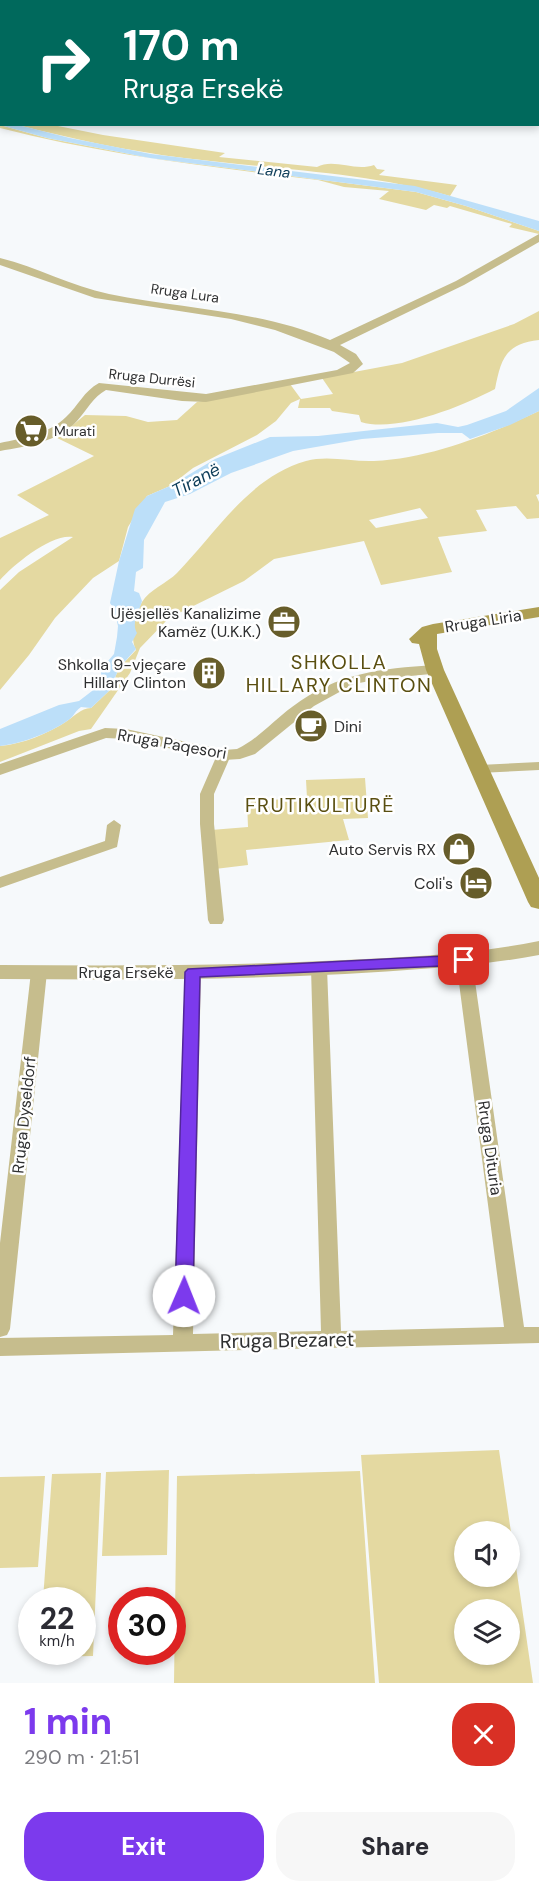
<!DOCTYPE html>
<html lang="en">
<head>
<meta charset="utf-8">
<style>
  body { margin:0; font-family:"DM Sans",sans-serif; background:#f7f7f7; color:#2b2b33; height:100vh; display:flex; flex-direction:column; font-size:22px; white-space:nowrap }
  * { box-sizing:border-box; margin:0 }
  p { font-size:20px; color:#7c7c81 }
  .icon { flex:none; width:33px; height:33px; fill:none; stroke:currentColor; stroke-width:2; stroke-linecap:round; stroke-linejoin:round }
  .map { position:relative; height:1683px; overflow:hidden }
  .details { display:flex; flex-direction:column; background:#fff; flex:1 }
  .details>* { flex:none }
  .hud { position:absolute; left:0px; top:0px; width:540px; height:126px; box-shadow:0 3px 9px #0003; background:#00695c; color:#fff; overflow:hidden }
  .tools { position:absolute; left:454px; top:1521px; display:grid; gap:12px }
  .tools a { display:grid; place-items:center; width:66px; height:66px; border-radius:50%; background:#fff; box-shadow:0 3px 9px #0003; font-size:30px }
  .speed { position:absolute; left:18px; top:1587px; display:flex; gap:12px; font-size:30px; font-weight:700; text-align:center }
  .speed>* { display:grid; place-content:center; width:78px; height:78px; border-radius:50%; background:#fff; box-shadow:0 3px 9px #0003; line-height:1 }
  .speed small { font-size:15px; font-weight:400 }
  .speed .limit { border:9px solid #d22; background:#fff; color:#111 }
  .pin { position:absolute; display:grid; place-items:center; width:51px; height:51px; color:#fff; margin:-26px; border-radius:12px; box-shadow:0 3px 9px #0006 }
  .me { position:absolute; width:66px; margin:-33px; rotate:1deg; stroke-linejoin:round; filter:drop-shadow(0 0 4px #0008) }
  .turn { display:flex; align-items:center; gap:21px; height:126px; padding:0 24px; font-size:27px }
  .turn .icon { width:78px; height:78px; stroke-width:2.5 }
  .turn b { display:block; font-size:42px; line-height:51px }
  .round { display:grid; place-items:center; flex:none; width:63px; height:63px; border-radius:24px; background:#f7f7f7 }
  .headline { display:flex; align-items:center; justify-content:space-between; height:102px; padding:0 24px }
  h1 { font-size:36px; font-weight:800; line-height:45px; color:#7c3aed }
  .primary-button { display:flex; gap:12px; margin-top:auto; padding:12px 24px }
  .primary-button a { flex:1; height:69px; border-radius:24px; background:#7c3aed; color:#fff; font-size:24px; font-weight:800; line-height:69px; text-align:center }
  .primary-button a+a { background:#f7f7f7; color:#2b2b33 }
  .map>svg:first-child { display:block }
</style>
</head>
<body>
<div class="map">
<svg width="539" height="1683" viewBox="0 0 539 1683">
  <rect width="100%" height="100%" fill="#f6f9fb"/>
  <path fill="#e4d9a1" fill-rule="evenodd" d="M0,125L47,138L150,158L416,192L466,206L539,231V234L509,227L512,224L450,206L447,208L434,205L426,210L379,199L389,191L344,187L318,180C211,167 105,155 0,128Z
    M18,125H53L103,135L225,153L219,157L317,167C334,158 355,172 374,165L377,169L385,170L379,175L457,185L450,196C365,172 272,169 184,158C128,151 73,139 18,125Z
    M539,311V340C505,344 501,359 495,389C463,406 397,433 361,422L359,415L332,411L330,408H298L300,399L291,403L276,421L257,435L193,468L170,486L147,496L128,527L119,561L93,578L55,618L29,655L0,690V590L19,572L73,537C52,533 13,565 0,580V538L49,515L17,495L94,456L53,436L68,429L85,415L126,416L148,422L177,420L197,402L290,384L301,399L333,394L322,378L402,363L514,324Z
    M539,411V494L536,495L539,502V518L527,519L516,506L476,510L487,531L438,537L452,572L381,585L364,541L274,559L244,581L169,618L140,648L130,673L91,729L79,731L0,762V746C22,744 48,734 67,721C76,715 80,709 91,708L110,690L119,668L136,650C129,636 135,615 142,602C149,590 167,583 177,573C216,533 249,477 306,461C328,455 352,462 374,461C431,458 488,435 539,411ZM420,508L428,518L376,528L369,520Z
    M365,778L368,818L343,819L349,840L246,850L248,865L215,869L211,830L248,827L247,801L307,798L306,780Z
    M499,1450L533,1683H379L361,1455ZM465,1532H510V1576H465ZM465,1610H510V1654H465Z
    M169,1470L167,1555L102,1556L106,1472Z
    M360,1471L375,1683H174L177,1476Z
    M101,1473L93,1656L40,1657V1652H82V1600H43L52,1474Z
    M45,1476L38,1567L0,1568V1477Z"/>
  <path fill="#bcdff9" d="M0,120L2,124L18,125L70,138L151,154L415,186L539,221V231L466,206L416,192L150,158L47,138L0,125Z
    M539,388V411L510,425L470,439L462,433H438L362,439L293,451L231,473L190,494L165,502L144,540L143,568L136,572L134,591L139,593L142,601C139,612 131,623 137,633L132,642L136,649L119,668L110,690L91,708L81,707C72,714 76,715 67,721C50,733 20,744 0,746V729L59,705L79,701L92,691L100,681L102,668L114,654L117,637L118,626L114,609L110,603L119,561L135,509L147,496L170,486L215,459L270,437L318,436L437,423L458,427L467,425L506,411Z"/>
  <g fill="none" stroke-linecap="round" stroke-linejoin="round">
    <path fill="#c6bd8d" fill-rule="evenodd" d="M224,751L231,755L214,794V824L224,920L222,924H210L208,920L200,824V794L217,755Z
      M539,762V770L479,773L472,769L479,765Z
      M114,820L121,825L117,847L0,888V877L105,841L107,825Z
      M464,954L470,956L472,960L524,1327H539V1343L0,1356V1338L173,1335L185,972L187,968H199L201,972L193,1334L321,1331L311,968L313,964H325L327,968L341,1331L504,1327L456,960L458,956Z
      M39,966L45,968L47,972L10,1329L7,1335L0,1337V1243L31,972L33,968Z"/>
    <path fill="#c6bd8d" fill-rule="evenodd" d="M539,234V242L464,285L340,345L356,354L363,364L353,373L206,402L182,401L106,390C93,397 87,410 77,421C58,442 27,446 0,451V443C23,438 49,434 66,417C78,406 84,391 99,383L206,394L337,370L350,363L334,352L275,330L231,319L95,298L0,265V258C37,267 71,286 109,294C183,309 259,310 330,340L456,281Z
      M435,665L443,670L441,673L380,679L354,684L314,706L255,754L240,759L224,760L126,739L106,738L0,775V764L105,728L126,729L224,750L237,749C257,740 274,720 292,707C339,672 379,669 435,665Z
      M539,941V955C475,967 410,970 345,974C230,980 115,980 0,979V965C115,966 230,966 345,960C410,957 475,954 539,941Z"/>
    <path fill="#ae9f53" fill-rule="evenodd" d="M539,607V617L437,634V649L444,670L539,878V909L531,907L528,902L426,670L419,644L412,643L409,639L422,627L433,624Z"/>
  </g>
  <path fill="#7c3aed" stroke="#51269a" stroke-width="1.5" d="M464,955L471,960L464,965L200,977L193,1296L190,1302L184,1304L178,1302L175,1296L185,972L188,969Z"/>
  <defs>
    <symbol id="supermarket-disc" viewBox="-11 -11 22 22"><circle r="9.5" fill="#675d2a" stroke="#fff"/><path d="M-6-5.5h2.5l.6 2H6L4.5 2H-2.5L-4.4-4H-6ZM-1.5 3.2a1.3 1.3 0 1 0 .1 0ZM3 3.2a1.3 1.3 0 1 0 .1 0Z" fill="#fff"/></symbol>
    <symbol id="office-disc" viewBox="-11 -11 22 22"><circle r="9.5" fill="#675d2a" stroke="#fff"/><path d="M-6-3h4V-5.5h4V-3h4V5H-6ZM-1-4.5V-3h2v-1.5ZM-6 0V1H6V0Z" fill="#fff"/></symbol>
    <symbol id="building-disc" viewBox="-11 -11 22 22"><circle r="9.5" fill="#675d2a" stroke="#fff"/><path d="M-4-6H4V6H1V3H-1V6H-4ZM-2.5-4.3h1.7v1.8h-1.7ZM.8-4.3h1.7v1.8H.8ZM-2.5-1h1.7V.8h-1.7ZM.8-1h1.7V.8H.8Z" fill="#fff"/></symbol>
    <symbol id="cafe-disc" viewBox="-11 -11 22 22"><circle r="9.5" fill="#675d2a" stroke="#fff"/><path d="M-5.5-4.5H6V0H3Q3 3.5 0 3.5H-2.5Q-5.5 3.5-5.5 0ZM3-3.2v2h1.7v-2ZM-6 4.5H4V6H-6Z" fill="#fff"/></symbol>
    <symbol id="shop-disc" viewBox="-11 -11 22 22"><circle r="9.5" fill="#675d2a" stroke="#fff"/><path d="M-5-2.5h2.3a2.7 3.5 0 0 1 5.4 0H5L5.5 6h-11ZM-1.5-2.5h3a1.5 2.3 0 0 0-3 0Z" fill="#fff"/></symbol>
    <symbol id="hotel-disc" viewBox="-11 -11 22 22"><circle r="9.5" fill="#675d2a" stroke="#fff"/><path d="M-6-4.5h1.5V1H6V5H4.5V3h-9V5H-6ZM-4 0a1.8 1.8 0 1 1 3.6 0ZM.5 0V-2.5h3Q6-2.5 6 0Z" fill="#fff"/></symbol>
  </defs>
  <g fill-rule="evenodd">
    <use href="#supermarket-disc" x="12" y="412" width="38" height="38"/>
    <use href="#office-disc" x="265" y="603" width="38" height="38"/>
    <use href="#building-disc" x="190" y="654" width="38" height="38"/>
    <use href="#cafe-disc" x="292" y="707" width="38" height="38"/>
    <use href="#shop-disc" x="440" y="830" width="38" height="38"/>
    <use href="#hotel-disc" x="457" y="864" width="38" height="38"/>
  </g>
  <g text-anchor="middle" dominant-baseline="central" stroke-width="5" stroke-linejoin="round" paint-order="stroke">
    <g font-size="14" fill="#2f3031" stroke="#fff">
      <text transform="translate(185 293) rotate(8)">Rruga Lura</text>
      <text transform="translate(152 378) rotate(6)">Rruga Durrësi</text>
    </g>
    <g font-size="14" fill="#2f3031" stroke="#fff" text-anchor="start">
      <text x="54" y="431">Murati</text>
    </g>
    <g font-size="15" font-style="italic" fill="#0d3d59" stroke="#fff">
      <text transform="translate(274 171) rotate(7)">Lana</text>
    </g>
    <g font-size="16" fill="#2f3031" stroke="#fff" text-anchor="end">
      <text x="261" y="613">Ujësjellës Kanalizime<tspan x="261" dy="18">Kamëz (U.K.K.)</tspan></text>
      <text x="186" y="664">Shkolla 9-vjeçare<tspan x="186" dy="18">Hillary Clinton</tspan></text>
      <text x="334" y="726" text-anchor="start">Dini</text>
      <text x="436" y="849">Auto Servis RX</text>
      <text x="453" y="883">Coli's</text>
    </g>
    <g font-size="16" fill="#2f3031" stroke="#fff">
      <text transform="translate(483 621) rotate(-9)">Rruga Liria</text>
      <text transform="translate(172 744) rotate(10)">Rruga Paqesori</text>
      <text x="126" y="972">Rruga Ersekë</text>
      <text transform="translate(24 1115) rotate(-84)">Rruga Dyseldorf</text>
      <text transform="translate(490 1148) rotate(82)">Rruga Dituria</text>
    </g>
    <g font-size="18" font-style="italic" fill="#0d3d59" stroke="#fff">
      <text transform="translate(196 480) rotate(-28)">Tiranë</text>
    </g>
    <g font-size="20" letter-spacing="1.5" fill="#5a4f11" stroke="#fff">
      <text x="339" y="662">SHKOLLA<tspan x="339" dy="23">HILLARY CLINTON</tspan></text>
      <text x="320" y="805">FRUTIKULTURË</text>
    </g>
    <g font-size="20" fill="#2f3031" stroke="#fff">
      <text transform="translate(287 1340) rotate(-1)">Rruga Brezaret</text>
    </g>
  </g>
</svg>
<div class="tools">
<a><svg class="icon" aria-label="sound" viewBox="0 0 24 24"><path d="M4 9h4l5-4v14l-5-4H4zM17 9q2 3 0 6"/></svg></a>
<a><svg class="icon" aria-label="layers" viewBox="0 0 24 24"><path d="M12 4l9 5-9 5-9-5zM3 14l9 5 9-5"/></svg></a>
</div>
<div class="speed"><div>22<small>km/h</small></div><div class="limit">30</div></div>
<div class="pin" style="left:464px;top:960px;background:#d93025"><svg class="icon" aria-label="arrive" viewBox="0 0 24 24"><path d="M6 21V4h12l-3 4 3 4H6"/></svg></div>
<svg class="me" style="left:184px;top:1296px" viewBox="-20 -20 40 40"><circle r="19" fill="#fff"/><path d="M0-13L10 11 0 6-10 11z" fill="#7c3aed"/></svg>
<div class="hud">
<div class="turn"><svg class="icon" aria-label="right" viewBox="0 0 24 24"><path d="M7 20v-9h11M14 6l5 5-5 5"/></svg><div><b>170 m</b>Rruga Ersekë</div></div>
</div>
</div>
<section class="details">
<div class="headline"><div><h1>1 min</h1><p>290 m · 21:51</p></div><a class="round" style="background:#d93025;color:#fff"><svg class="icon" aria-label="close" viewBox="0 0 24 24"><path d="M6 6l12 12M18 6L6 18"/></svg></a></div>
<div class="primary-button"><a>Exit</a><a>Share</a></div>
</section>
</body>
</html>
